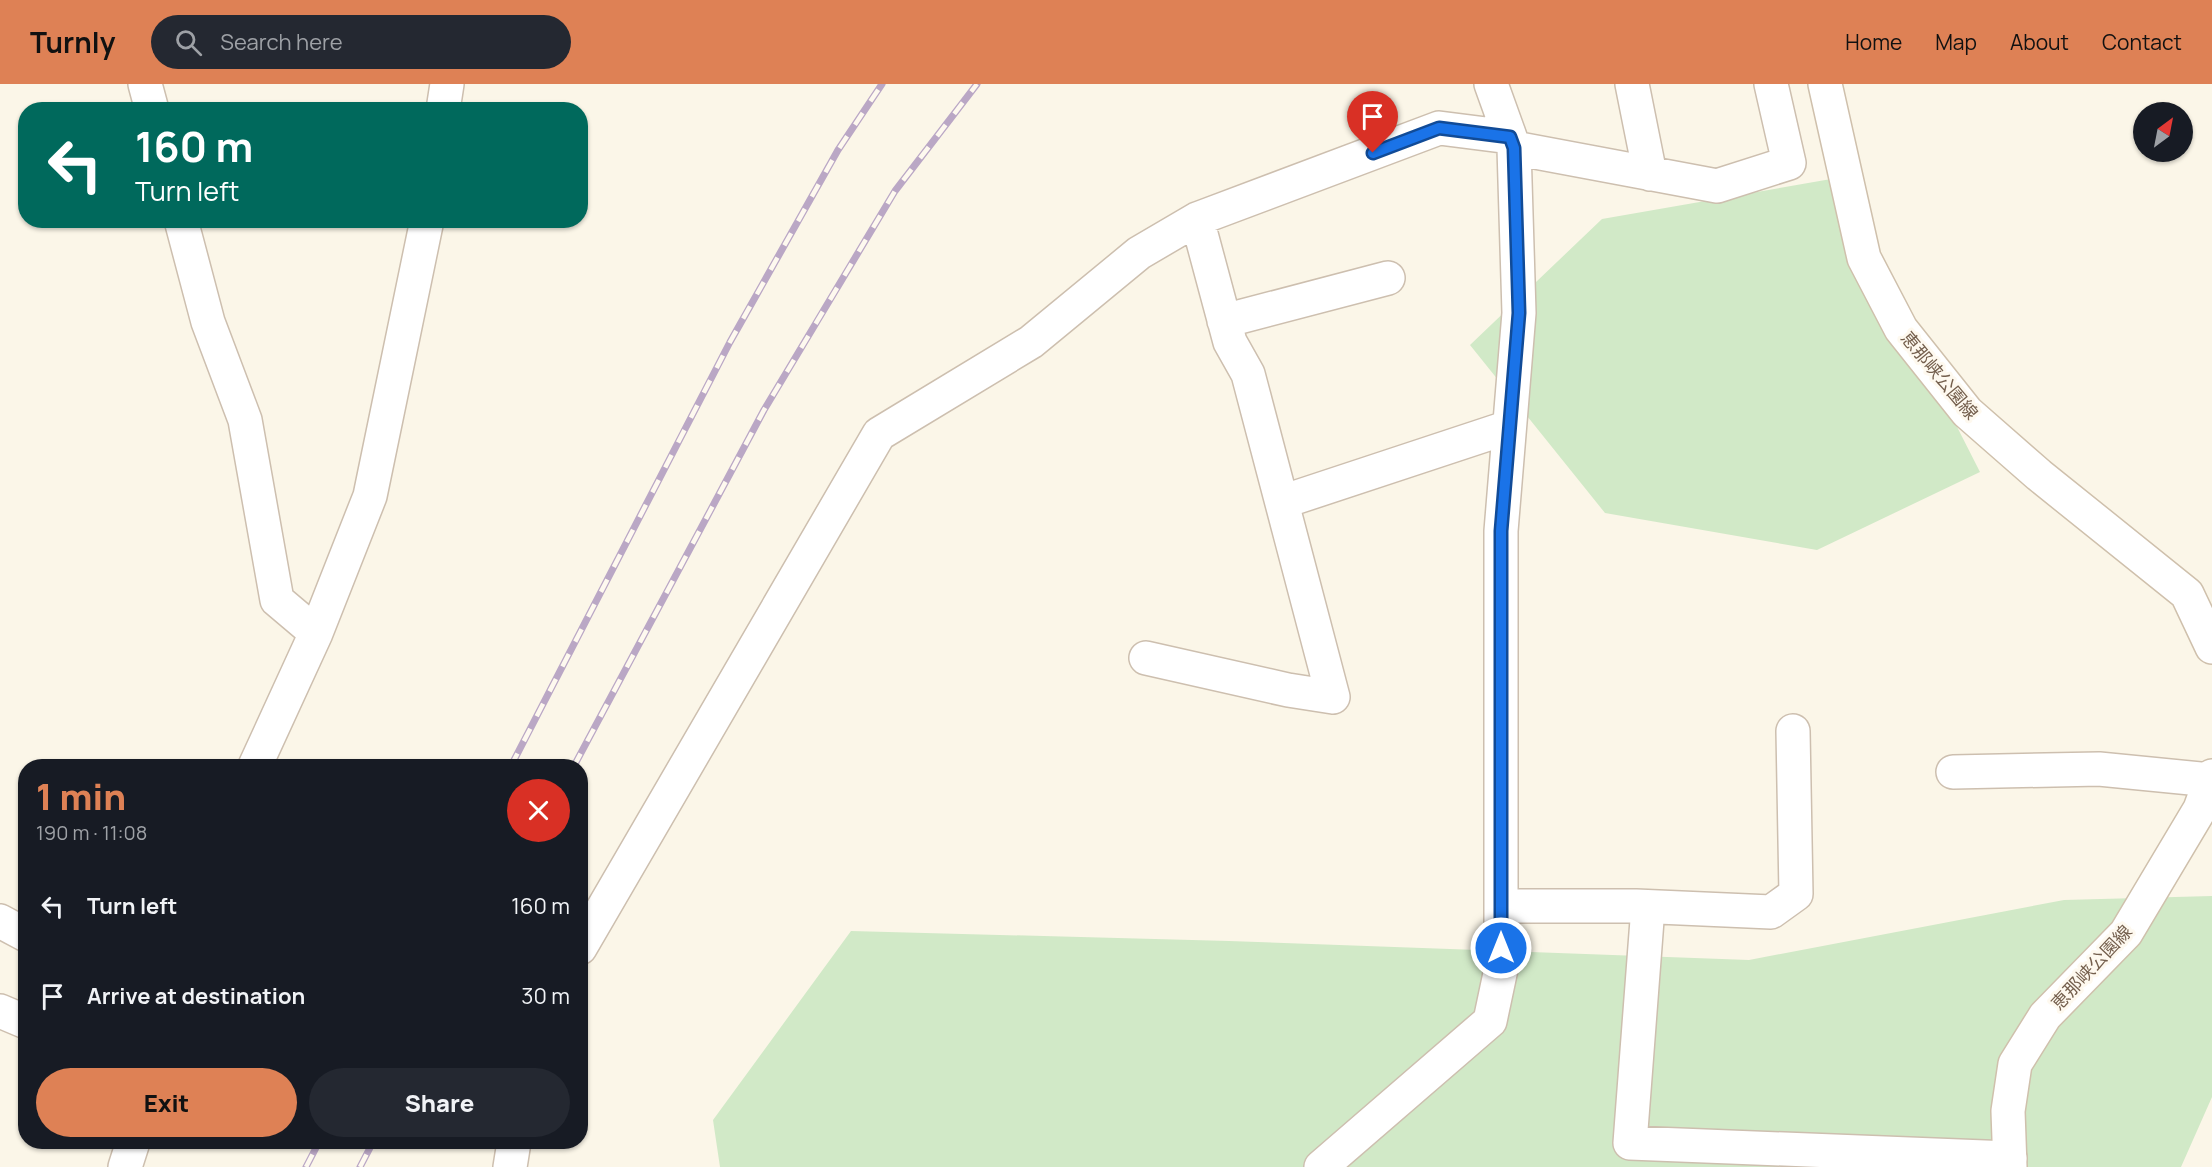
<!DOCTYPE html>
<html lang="en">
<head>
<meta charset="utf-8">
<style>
  body { margin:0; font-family:Manrope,"Noto Sans JP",sans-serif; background:#242831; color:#f1f3f6; height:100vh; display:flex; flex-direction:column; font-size:22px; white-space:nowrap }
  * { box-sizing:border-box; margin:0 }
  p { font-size:20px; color:#9ea1a6 }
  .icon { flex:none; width:33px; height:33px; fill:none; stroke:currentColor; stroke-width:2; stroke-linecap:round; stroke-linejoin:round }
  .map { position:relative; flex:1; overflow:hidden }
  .side { position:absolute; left:18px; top:675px; width:570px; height:390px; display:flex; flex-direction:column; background:#171b24; border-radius:24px; box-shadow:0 2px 4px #0004 }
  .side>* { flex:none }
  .guide { position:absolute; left:18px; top:18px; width:570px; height:126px; border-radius:24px; box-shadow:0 2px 4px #0004; background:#00695c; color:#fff; overflow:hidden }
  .needle { width:39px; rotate:32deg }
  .controls { position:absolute; left:2133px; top:18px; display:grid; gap:12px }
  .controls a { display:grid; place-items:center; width:60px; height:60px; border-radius:50%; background:#171b24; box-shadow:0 2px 4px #0004; font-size:30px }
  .pin { position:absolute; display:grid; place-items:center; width:51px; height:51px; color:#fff; margin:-62px -26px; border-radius:50% 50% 50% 0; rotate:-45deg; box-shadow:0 0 6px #0007 }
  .pin .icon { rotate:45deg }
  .me { position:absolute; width:66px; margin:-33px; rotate:0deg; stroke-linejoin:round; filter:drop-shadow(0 0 4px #0008) }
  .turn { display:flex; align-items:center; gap:21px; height:126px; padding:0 18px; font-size:27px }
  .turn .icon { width:78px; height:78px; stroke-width:2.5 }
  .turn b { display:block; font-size:42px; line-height:51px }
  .round { display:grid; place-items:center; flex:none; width:63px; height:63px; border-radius:32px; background:#242831 }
  .overview { display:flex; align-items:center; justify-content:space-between; height:102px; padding:0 18px }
  h1 { font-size:36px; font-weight:800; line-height:45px; color:#de8155 }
  .primary-button { display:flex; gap:12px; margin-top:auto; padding:12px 18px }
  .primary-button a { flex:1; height:69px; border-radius:36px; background:#de8155; color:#111; font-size:24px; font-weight:800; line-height:69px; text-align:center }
  .primary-button a+a { background:#242831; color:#f1f3f6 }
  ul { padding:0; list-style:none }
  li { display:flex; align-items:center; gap:18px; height:90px; padding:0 18px }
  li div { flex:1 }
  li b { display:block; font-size:22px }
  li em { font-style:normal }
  header { display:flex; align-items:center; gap:36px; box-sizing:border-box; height:84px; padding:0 30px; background:#de8155; color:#111 }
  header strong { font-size:28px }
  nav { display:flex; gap:33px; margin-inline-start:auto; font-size:21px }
  .search { width:420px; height:54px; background:#242831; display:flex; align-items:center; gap:15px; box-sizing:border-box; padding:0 21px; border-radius:33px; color:#9ea1a6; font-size:22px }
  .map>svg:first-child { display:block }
</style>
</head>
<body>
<header>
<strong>Turnly</strong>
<div class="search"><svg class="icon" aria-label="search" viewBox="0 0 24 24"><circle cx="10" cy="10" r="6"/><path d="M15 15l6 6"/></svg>Search here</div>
<nav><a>Home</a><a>Map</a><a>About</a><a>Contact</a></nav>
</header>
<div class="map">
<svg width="2212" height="1083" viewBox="0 0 2212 1083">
  <rect width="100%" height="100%" fill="#fbf6e8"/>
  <path fill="#d1e9c7" d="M1831,95L1980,388L1817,466L1605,429L1470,261L1602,135Z
    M2212,812V1013L2181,1083H720L713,1036L851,847L1229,857L1749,876L2064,816Z"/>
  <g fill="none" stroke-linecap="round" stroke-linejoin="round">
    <defs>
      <path id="minor" d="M145,0L152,26
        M1632,0L1650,90
        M443,26L447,0
        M1514,64L1717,102L1789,79L1771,0
        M181,136L208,238L245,336L277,516L316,549
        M1224,237L1388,194
        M1282,418L1509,343
        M1146,574L1288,606L1333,613L1248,290L1230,258L1197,135
        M255,682L316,549L370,412L427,136
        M1953,688L2099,685L2211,696
        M1501,822H1636L1771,828L1796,810L1793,647
        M1648,823L1630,1059L2010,1074
        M0,837L26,851
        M580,864L879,350L1031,258L1139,169L1197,135L1439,44L1510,53
        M0,927L26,938
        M125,1083L133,1058
        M510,1083L514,1058
        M1321,1083L1490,937L1501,885V447L1519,229L1514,64L1491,0"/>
      <path id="secondary" d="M1825,0L1864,174L1901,245L1967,328L2039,391L2187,510L2212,563
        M2010,1083L2008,1027L2015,980L2045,932L2126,849L2200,725L2212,692"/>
    </defs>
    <use href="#minor" stroke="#cdbfaf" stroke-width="36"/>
    <use href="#secondary" stroke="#cfc0ac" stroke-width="36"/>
    <use href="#minor" stroke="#fff" stroke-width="33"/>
    <use href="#secondary" stroke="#fff" stroke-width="33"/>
    <defs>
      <path id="rail" d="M511,682L730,258L838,66L882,0
        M574,682L764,326L895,107L977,0
        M306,1083L319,1058
        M360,1083L373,1058"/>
    </defs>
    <use href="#rail" stroke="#baa7c5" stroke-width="7"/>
    <use href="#rail" stroke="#fef9ef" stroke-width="4.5" stroke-dasharray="14" stroke-linecap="butt"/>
  </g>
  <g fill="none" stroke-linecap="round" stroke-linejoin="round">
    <defs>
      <path id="route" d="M1373,69L1439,44L1510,53L1514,64L1519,229L1501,447V864"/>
    </defs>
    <use href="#route" stroke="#114b97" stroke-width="15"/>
    <use href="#route" stroke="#1a73e8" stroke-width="10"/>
  </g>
  <g text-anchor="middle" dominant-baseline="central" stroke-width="6" stroke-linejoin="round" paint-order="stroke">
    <g font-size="18" fill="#745f4d" stroke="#fef9ef">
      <text transform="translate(1940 291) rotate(50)">恵那峡公園線</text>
      <text transform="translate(2091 883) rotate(-47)">恵那峡公園線</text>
    </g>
  </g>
</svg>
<div class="controls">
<a><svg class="needle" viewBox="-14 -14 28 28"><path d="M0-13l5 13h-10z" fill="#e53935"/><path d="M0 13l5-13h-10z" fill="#9ea1a6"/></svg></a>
</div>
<div class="pin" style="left:1373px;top:69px;background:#d93025"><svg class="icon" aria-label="arrive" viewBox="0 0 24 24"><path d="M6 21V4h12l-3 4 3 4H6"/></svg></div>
<svg class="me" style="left:1501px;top:864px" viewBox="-20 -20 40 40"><circle r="17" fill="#1a73e8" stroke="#fff" stroke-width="3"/><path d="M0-11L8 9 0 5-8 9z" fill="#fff"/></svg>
<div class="guide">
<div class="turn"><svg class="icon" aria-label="left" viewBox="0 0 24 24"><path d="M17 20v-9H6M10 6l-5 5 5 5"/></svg><div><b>160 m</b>Turn left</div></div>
</div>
<section class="side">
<div class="overview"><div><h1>1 min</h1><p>190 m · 11:08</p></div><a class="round" style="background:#d93025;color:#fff"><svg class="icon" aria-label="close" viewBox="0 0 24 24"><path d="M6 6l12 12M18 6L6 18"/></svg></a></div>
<ul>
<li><svg class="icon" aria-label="left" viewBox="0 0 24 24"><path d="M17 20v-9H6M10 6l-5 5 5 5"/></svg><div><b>Turn left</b></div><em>160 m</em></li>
<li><svg class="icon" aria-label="arrive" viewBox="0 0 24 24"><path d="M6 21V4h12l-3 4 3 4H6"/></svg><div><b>Arrive at destination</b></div><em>30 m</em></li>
</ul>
<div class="primary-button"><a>Exit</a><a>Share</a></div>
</section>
</div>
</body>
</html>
